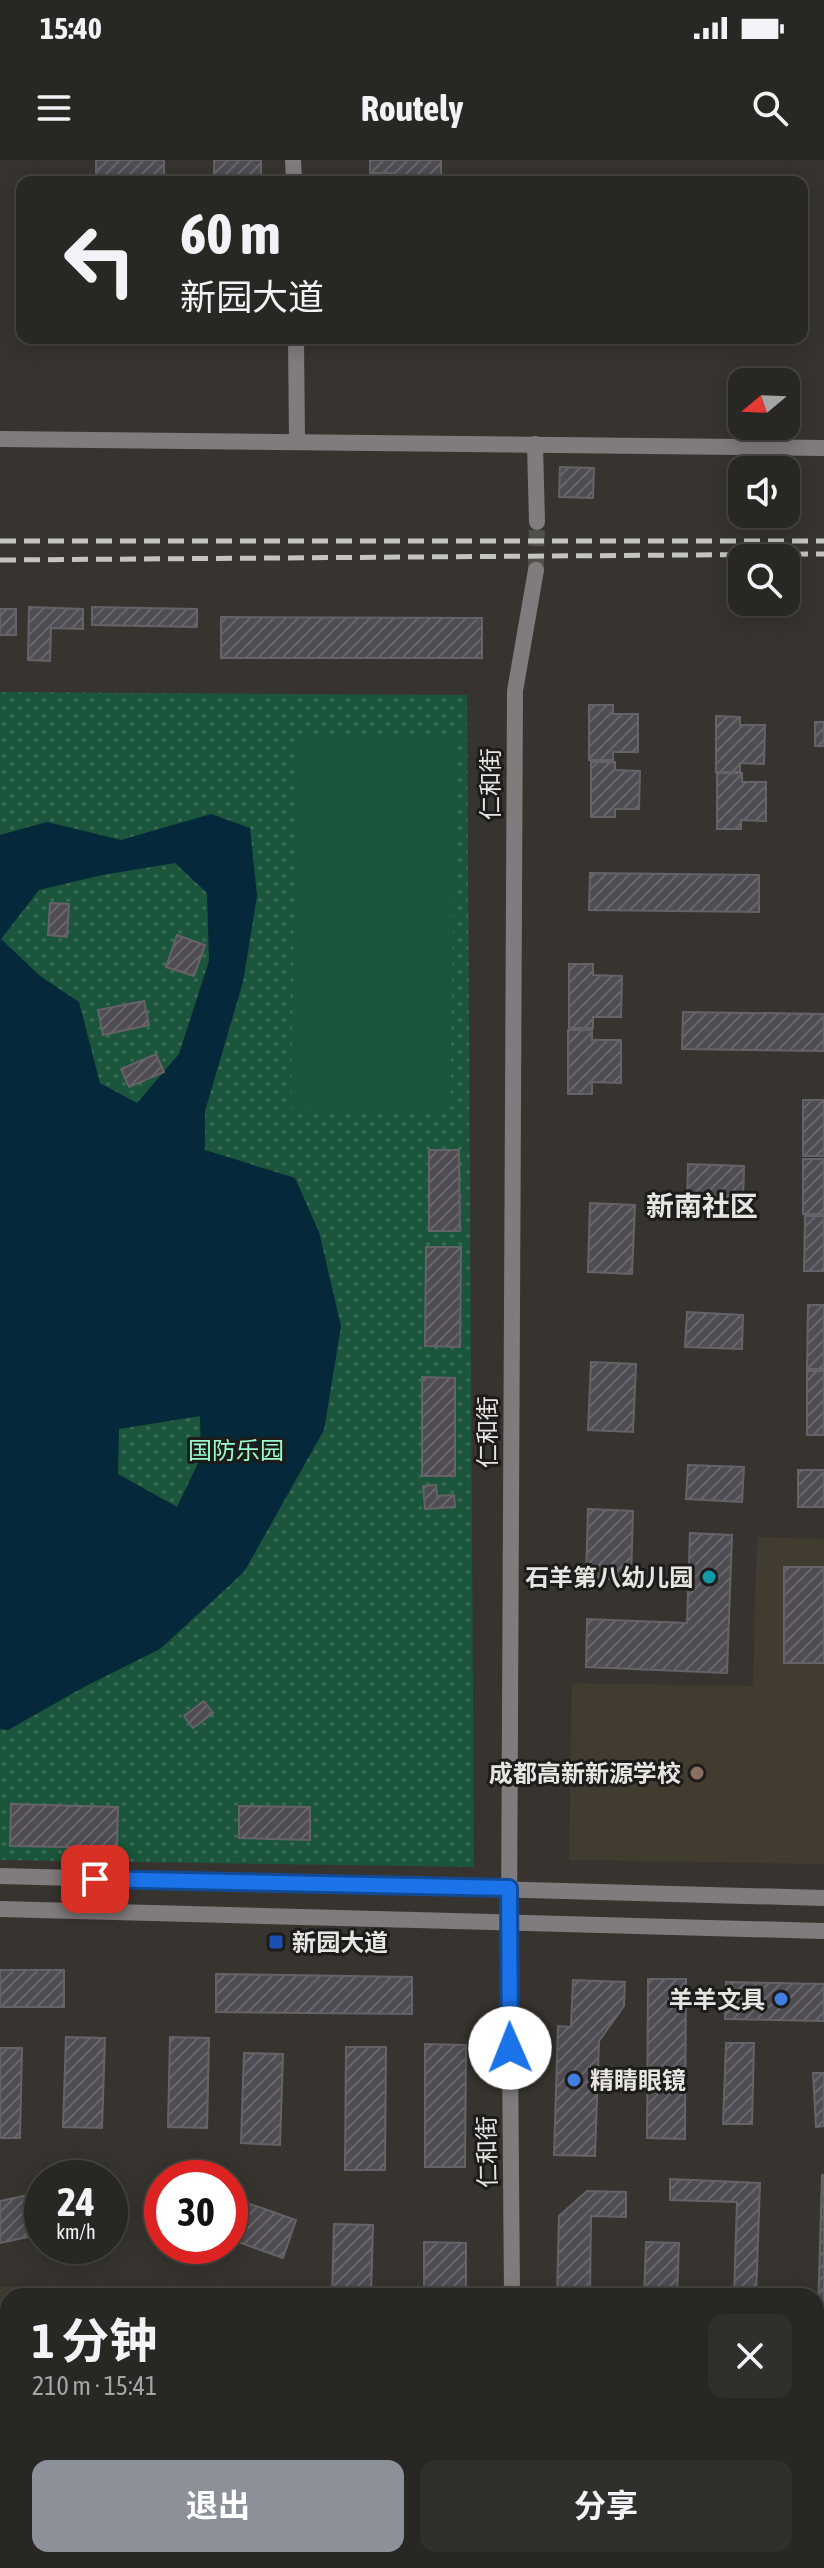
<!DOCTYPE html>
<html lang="zh">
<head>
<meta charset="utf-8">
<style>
  body { margin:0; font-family:"Asap Condensed","Noto Sans SC",sans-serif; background:#312f2b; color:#f1f3f6; height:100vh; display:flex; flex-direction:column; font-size:30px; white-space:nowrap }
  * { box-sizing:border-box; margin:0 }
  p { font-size:26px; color:#a5a5a6 }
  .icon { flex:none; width:44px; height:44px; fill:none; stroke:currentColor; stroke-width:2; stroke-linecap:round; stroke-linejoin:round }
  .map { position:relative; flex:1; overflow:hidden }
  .details { position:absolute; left:0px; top:2128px; width:824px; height:280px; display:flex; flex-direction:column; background:#292723; border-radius:24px 24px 0 0; box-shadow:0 4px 20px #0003,0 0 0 2px #454441 }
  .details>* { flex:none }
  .hud { position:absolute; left:16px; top:16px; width:792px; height:168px; border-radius:16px; box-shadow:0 4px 20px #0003,0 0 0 2px #454441; background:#292723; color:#f1f3f6; overflow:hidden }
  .needle { width:52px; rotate:251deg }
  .buttons { position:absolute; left:728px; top:208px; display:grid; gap:16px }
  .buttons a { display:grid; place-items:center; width:72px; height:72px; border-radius:16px; background:#292723; box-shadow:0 4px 20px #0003,0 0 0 2px #454441; font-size:40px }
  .speed { position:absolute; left:24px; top:2000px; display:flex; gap:16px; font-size:40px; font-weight:700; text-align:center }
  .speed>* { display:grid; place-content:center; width:104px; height:104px; border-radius:50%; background:#292723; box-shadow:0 4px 20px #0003,0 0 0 2px #454441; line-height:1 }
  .speed small { font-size:20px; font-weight:400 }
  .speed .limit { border:12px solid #d22; background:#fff; color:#111 }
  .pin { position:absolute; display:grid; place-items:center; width:68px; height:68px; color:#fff; margin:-34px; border-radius:16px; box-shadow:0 4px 12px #0006 }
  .me { position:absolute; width:88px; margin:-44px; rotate:359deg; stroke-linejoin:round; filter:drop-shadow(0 0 6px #0008) }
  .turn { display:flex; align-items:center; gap:28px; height:168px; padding:0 32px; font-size:36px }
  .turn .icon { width:104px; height:104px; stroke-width:2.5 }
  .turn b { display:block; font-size:56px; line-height:68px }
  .round { display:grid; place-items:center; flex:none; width:84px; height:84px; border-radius:16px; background:#312f2b }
  .summary { display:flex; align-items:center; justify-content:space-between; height:136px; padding:0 32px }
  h1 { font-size:48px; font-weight:700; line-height:60px }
  .action { display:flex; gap:16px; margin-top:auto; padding:16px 32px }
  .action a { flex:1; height:92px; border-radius:16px; background:#8c9099; color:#fff; font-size:32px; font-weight:700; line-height:92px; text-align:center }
  .action a+a { background:#312f2b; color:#f1f3f6 }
  .status { display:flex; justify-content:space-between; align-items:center; height:56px; padding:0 40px; background:#292723; direction:ltr }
  .status svg { height:22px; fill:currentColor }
  header { display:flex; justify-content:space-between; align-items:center; height:104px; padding:0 32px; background:#292723; font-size:36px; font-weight:700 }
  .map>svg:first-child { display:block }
</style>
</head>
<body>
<div class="status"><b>15:40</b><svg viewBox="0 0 49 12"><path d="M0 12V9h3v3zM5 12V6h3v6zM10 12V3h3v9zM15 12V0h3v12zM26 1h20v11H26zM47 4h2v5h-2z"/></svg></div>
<header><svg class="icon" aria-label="menu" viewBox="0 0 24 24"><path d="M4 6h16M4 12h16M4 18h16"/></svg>Routely<svg class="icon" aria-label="search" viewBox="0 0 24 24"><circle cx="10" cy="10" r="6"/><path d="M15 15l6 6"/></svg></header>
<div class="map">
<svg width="824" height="2408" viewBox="0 0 824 2408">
  <defs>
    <pattern id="grass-dots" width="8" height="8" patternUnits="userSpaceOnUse" patternTransform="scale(2)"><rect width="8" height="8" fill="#1b553b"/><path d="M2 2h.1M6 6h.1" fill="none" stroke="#3c6d57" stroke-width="1.8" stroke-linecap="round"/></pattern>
    <pattern id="building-hatch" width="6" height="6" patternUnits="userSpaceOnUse" patternTransform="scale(2)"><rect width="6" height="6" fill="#4f4c52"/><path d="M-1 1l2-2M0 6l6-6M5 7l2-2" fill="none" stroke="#68666b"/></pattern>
  </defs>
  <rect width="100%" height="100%" fill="#37342f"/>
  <path fill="#413b30" d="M757,1377L824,1379V1704L569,1700L572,1523L753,1526Z
    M0,2126L125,2129V2136H8V2243H0Z"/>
  <path fill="url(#grass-dots)" d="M0,532L467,535L474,1707L0,1700Z"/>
  <path fill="#1b553b" d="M297,574L456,577L450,952L291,949Z"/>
  <path fill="#05283a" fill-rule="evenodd" d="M211,654L250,668L257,736L243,822L205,951V990L295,1018L319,1072L341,1166L324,1270L244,1412L160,1489L84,1527L8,1570L0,1569V675L47,662L121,680ZM175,703L207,733L209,801L179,894L137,943L100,923L79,842L40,816L1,779L39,730L102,715ZM200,1256L201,1297L177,1347L118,1314L119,1269Z"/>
  <path fill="url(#building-hatch)" stroke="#666269" stroke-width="2" d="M96,0H164V22H96Z
    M214,0H261V22H214Z
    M370,0H441V22H393V13H370Z
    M802,70H804V153H802Z
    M560,307L594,308L593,338L559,337Z
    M29,447L83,449V469L51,468L50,501L28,500Z
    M92,447L197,449V467L92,465Z
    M0,449H16V475H0Z
    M221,457L482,458V498H221Z
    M589,545H613V554H638V592H613V600H589Z
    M716,556L740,557V565H765L764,604L740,603V612H716Z
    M815,562H824V586H815Z
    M591,602H615V610L640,611L639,649H615V657H591Z
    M717,613H742V622H766V661L741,660V669H717Z
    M590,713L759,715V752L589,750Z
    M50,743L69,744L67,777L48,775Z
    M177,775L205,785L194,816L166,807Z
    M569,804H593V815L622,816L621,857H593V868H569Z
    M144,841L149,865L103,875L98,850Z
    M683,852L824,854V891L682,889Z
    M568,870H592V880H621V923L592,922V934H568Z
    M156,894L164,912L129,927L121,909Z
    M803,940H824V996H803Z
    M429,990H459L460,1071H429Z
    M803,999H824V1054H803Z
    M688,1004L744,1006L743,1041L687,1038Z
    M590,1043L635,1045L632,1114L588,1112Z
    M805,1056H824V1111H804Z
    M426,1087H461L460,1187L425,1186Z
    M808,1145H824V1209H807Z
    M687,1152L743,1155L742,1189L685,1187Z
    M591,1202L636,1204L633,1272L588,1270Z
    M807,1211H824V1275H807Z
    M422,1217L455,1218V1316H422Z
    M688,1305L744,1307L742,1342L686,1339Z
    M798,1310H824V1347H798Z
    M436,1325L437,1336L454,1335L455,1347L425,1349L423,1326Z
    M588,1349L633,1351L631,1420L586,1418Z
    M690,1373L732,1375L727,1513L586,1507L587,1459L687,1463Z
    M784,1407H824V1503H784Z
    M204,1541L213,1553L193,1568L184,1556Z
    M11,1644L118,1647L117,1688L10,1686Z
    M239,1646L310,1647V1680L239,1678Z
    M0,1810H64V1847H0Z
    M216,1814L412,1817V1854L216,1852Z
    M648,1819H686L685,1979L647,1978Z
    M573,1820L625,1822L624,1846L599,1881L595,1996L554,1995L558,1866L571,1867Z
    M726,1822L824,1824V1861L725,1859Z
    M66,1877L105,1878L102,1968L63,1967Z
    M170,1877L209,1878L207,1968L168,1967Z
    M726,1883H754L752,1964H723Z
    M425,1884L466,1885L465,2007H425Z
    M346,1887H386L385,2010H345Z
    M0,1888H22L20,1978H0Z
    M244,1893L283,1894L280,1985L241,1983Z
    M813,1913H824V1966L816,1967Z
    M822,2015H824V2225L816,2224Z
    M670,2019L760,2023L756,2136H734L737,2042L670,2040Z
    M587,2031L626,2032V2057L591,2056L590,2136H557L559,2056Z
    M42,2032V2074L0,2083V2041Z
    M230,2037L296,2060L283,2098L230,2079Z
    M334,2064L373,2065L371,2136H332Z
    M424,2082L466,2083V2136H424Z
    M646,2082L679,2083L677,2136H644Z
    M256,2129H293V2136H256Z"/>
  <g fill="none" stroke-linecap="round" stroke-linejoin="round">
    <path stroke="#514f4a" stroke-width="16" stroke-dasharray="16 8" stroke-linecap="butt" d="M536,410L537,362"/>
    <path stroke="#807c7d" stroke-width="16" d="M293,0L294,22
      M296,178L297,280
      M535,284L537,362
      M512,2136L509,1764L515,531L536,410
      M816,2302H824
      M0,2330H8
      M510,2408L511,2400"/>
    <path stroke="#807c7d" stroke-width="16" d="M0,279L824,288
      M0,1716L824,1738
      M0,1749L824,1771"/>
    <path stroke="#e9e0e1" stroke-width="24" d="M816,2351H824
      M816,2382L824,2381
      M0,2384H8"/>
    <path stroke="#c6c4c0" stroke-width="5" stroke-dasharray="16 8" stroke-linecap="butt" d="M0,381H824
      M0,400L824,394"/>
  </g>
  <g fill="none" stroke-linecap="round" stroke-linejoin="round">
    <defs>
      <path id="route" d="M95,1719L509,1728L510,1888"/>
    </defs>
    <use href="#route" stroke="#114b97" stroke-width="20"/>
    <use href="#route" stroke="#1a73e8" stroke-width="14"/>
  </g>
  <circle fill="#0f9aa8" stroke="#1e1c1a" stroke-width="3" cx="709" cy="1417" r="8"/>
  <circle fill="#8d6e63" stroke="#1e1c1a" stroke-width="3" cx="697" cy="1613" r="8"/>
  <rect fill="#1a4fb4" stroke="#1e1c1a" stroke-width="3" x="268" y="1774" width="16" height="16" rx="4"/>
  <g fill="#3f7fe0" stroke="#1e1c1a" stroke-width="3">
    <circle cx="781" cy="1839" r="8"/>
    <circle cx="574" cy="1920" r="8"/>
  </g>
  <g text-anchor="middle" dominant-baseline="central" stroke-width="6" stroke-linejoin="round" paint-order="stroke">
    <g font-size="24" fill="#e7e5e2" stroke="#1e1c1a">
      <text transform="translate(490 624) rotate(-90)">仁和街</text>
      <text transform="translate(487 1272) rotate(-90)">仁和街</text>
      <text transform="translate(487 1992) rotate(-91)">仁和街</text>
    </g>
    <g font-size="24" fill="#99fcca" stroke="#1e1c1a">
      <text x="236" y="1290">国防乐园</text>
    </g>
    <g font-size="24" font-weight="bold" fill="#e7e5e2" stroke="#1e1c1a" text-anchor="end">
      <text x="693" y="1417">石羊第八幼儿园</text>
      <text x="681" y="1613">成都高新新源学校</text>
      <text x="292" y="1782" text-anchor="start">新园大道</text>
      <text x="765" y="1839">羊羊文具</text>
      <text x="590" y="1920" text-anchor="start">精睛眼镜</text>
    </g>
    <g font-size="28" font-weight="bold" fill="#e7e5e2" stroke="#1e1c1a">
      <text x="702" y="1046">新南社区</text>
    </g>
  </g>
</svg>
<div class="buttons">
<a><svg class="needle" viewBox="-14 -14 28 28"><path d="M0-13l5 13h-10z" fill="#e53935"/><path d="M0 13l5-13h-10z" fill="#a5a5a6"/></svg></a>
<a><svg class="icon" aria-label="sound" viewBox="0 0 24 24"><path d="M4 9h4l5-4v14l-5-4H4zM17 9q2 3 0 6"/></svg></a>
<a><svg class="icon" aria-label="search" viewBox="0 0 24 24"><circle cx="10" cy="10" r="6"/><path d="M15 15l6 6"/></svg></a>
</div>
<div class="speed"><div>24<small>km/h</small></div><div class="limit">30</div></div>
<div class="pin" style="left:95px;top:1719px;background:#d93025"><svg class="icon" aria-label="arrive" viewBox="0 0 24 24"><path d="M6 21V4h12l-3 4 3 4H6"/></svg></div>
<svg class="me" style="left:510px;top:1888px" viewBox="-20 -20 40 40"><circle r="19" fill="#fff"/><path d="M0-13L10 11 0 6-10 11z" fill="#1a73e8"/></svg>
<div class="hud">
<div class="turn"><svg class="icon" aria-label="left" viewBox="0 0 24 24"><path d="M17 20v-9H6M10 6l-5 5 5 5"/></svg><div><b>60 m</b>新园大道</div></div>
</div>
<section class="details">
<div class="summary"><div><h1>1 分钟</h1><p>210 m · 15:41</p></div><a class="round"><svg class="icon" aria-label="close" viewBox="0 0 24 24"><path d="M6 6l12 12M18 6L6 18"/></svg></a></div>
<div class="action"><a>退出</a><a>分享</a></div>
</section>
</div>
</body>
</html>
